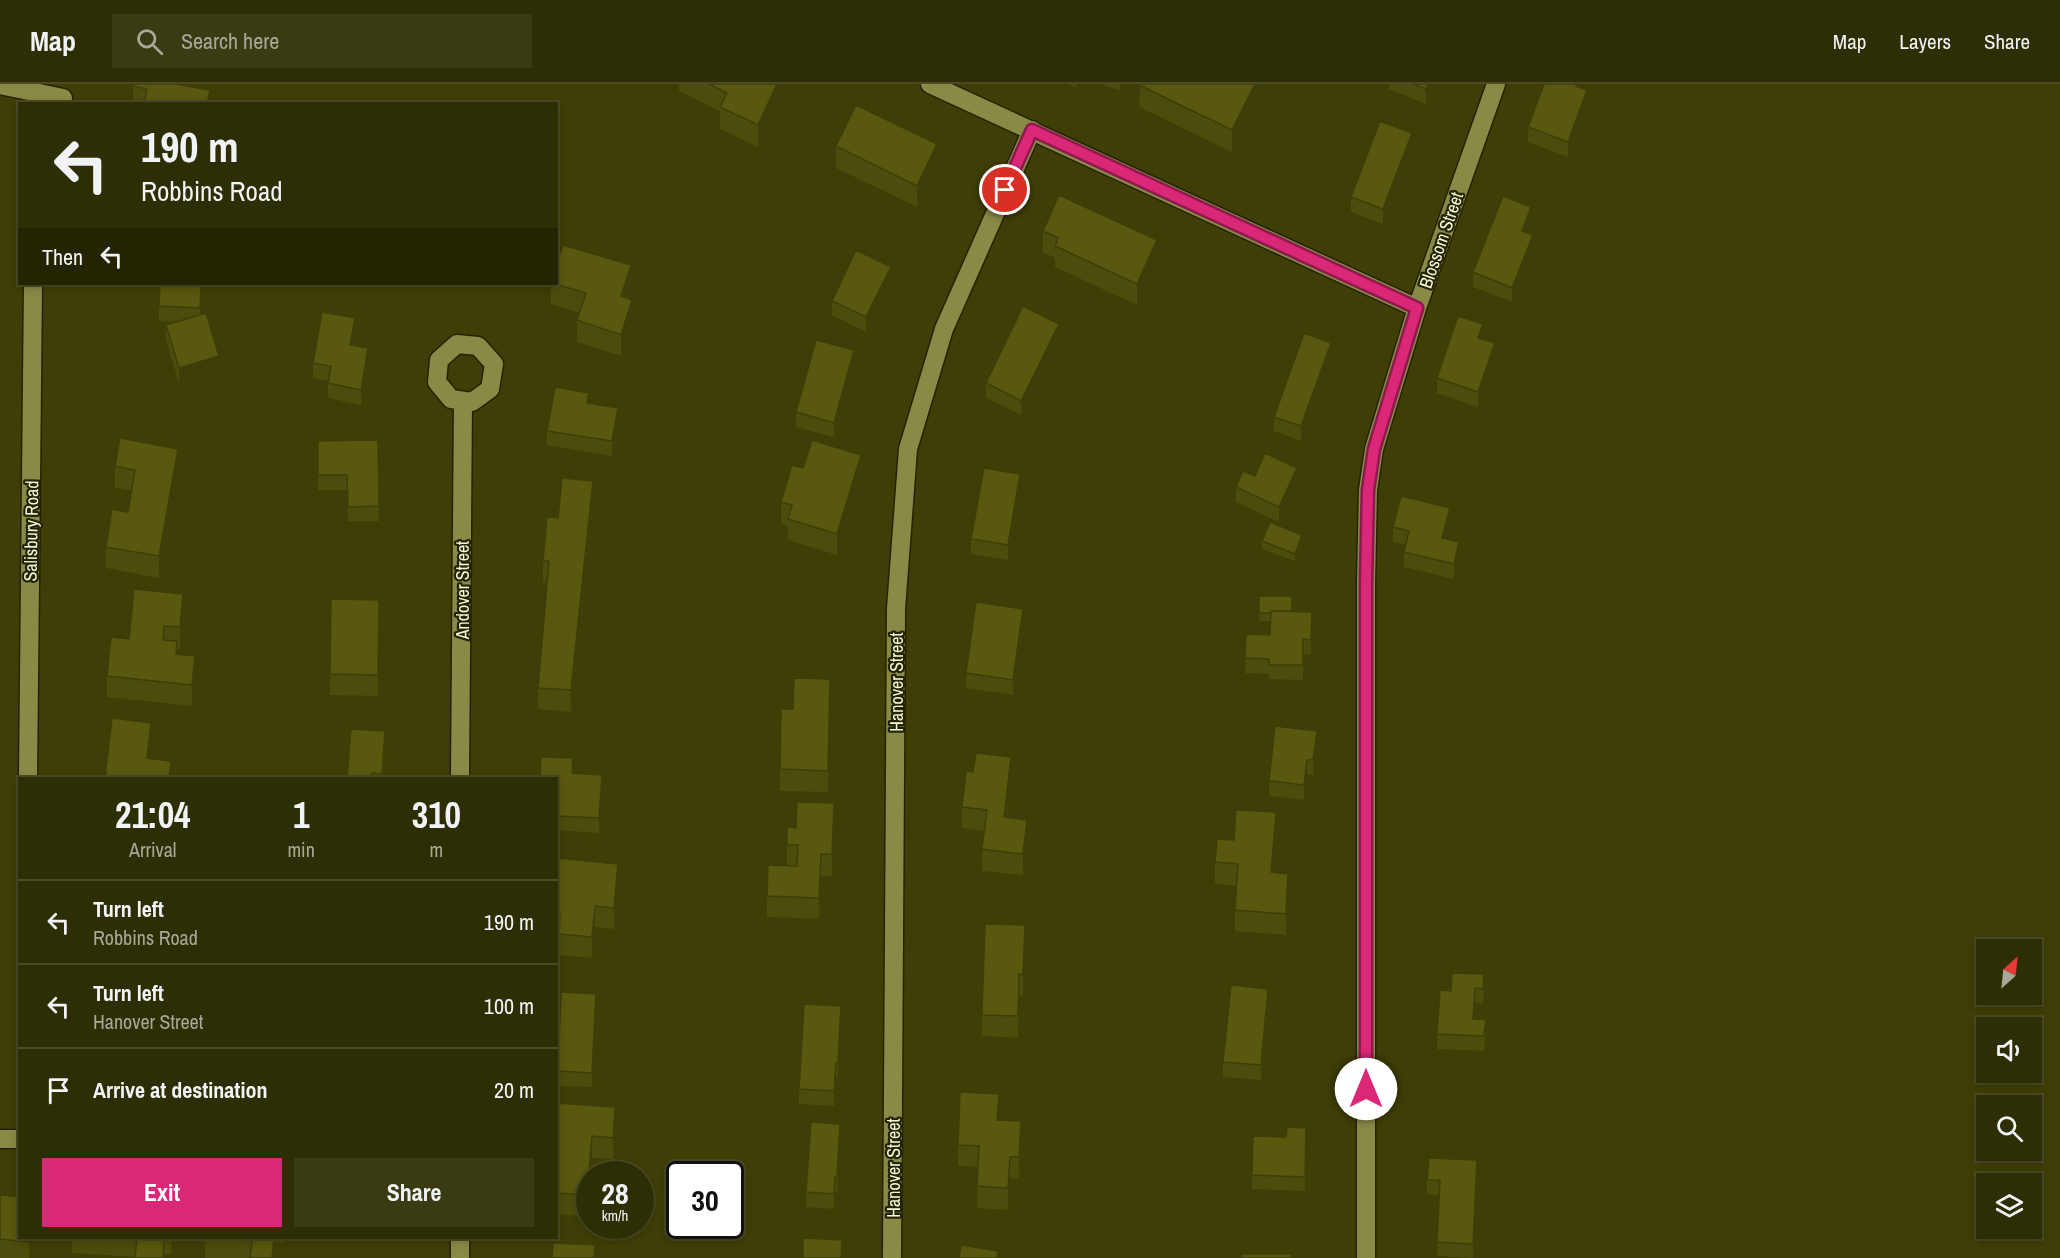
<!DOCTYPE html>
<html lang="en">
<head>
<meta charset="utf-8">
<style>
  body { margin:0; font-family:"Archivo Narrow",sans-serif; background:#3a3a13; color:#f1f3f6; height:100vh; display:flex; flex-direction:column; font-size:22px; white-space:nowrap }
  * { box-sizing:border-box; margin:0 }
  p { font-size:20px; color:#a7a89a }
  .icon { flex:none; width:33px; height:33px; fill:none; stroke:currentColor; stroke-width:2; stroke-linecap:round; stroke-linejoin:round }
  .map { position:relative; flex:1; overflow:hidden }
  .side { position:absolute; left:18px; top:693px; width:540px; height:462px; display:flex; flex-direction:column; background:#2e2e04; border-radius:0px; box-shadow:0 3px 9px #0003,0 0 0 2px #494a26 }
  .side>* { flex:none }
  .top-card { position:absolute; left:18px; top:18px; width:540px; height:183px; border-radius:0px; box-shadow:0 3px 9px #0003,0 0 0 2px #494a26; background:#2e2e04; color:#f1f3f6; overflow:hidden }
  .needle { width:39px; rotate:27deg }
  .tools { position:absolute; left:1976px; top:855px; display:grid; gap:12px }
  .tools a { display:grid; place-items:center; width:66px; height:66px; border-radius:0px; background:#2e2e04; box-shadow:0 3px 9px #0003,0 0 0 2px #494a26; font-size:30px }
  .speed { position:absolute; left:576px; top:1077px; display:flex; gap:12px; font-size:30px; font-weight:700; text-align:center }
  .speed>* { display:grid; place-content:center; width:78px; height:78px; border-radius:50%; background:#2e2e04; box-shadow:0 3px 9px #0003,0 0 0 2px #494a26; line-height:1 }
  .speed small { font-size:15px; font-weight:400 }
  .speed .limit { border:3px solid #111; border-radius:9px; background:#fff; color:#111 }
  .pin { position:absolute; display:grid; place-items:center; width:51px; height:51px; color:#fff; margin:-26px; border:3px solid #fff; border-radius:50%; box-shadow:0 2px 6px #0007 }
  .me { position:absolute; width:66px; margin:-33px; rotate:0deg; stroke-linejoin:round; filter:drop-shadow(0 0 4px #0008) }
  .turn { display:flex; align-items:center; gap:21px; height:126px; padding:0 24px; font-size:27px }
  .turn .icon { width:78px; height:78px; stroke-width:2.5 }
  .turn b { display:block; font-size:42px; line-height:51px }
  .then { display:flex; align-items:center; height:57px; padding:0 24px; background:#0003; gap:12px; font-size:22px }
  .eta { display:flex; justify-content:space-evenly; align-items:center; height:102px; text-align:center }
  .eta b { font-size:36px; font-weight:800; line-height:42px }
  .cta { display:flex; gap:12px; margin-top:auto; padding:12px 24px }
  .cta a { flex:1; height:69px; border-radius:0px; background:#db2777; color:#fff; font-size:24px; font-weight:800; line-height:69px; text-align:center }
  .cta a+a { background:#3a3a13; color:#f1f3f6 }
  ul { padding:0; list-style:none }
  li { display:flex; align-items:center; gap:18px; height:84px; padding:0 24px; border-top:2px solid #494a26 }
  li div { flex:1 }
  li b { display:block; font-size:22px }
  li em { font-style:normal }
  header { display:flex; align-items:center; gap:36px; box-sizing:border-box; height:84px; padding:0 30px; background:#2e2e04; border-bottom:2px solid #494a26 }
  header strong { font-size:28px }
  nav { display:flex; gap:33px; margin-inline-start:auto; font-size:21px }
  .search { width:420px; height:54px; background:#3a3a13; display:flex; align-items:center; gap:15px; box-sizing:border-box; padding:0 21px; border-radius:0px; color:#a7a89a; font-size:22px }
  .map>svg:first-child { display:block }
</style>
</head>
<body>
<header>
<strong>Map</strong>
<div class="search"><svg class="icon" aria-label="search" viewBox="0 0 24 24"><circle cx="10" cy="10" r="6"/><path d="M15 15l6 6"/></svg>Search here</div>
<nav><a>Map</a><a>Layers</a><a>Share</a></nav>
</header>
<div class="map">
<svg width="2060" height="1174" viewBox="0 0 2060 1174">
  <rect width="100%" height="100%" fill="#3e3e06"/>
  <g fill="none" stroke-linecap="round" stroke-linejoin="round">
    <defs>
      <path id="minor" d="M930,0L1417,224
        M0,1L63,14L62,20
        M457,260L478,262L494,280L490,305L472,318L451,315L437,298L439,276Z
        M28,694L33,200
        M460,694L463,317
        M0,1055H20
        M460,1154V1174
        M892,1174L896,525L908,365L944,245L1032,46
        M1366,1174V500L1368,406L1374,365L1417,224L1496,0"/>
    </defs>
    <use href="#minor" stroke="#252401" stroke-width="21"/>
    <use href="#minor" stroke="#8a8a47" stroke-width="18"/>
  </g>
  <path fill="#4c4c0c" d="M133,0L210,20L145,19L133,16Z
    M679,0H780V16L758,63L720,45V27L679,7Z
    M1067,0H1077L1076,3Z
    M1101,0H1121L1119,6Z
    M1140,0H1265L1232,68L1139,23Z
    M1389,0H1434L1426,20L1389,5Z
    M1587,21L1568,73L1528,58V43Z
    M836,62L937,82L917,123L836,84Z
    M1412,64L1383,140L1351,128V113Z
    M1531,138L1527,149L1533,166L1512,218L1473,203V188Z
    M1043,147L1157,178L1137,221L1055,183V174L1043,168Z
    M891,197L866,248L832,231V217Z
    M201,200L200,231L219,287L179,299L166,256V241L177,238L159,237V222Z
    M551,200L631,202L628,214L632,237L621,272L577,258V236L580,229L551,220Z
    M355,249L353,261L368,279L361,321L328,314V297L313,294V279Z
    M1059,254L1021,331L986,314V299Z
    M1483,255L1495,274L1478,323L1437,309V294Z
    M1331,273L1301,357L1274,347V333Z
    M854,281L834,353L796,343V328Z
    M589,320L618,339L612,372L547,361V347Z
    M378,356L379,437H348L347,406H318V357Z
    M115,382L178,386L159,494L106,484V463L128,428L132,407L115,404Z
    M803,384L861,393L837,471L788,456V442L781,439V418Z
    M1255,392L1297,399L1279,438L1236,418V403Z
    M1020,405L1008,476L971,470V455Z
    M593,419L571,628L538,625V604L548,499H543V477L558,434Z
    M1450,439L1446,454L1459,472L1454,495L1404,483V468L1406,461L1393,458V443Z
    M1262,457L1302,458L1295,477L1262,465Z
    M1259,512L1292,527L1312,528L1311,570H1303V596L1269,595V590L1245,589L1246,550L1270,551L1271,537H1259Z
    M331,515L379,516L378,612L330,611Z
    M183,532L180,565H177V570L195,593L192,622L107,613V592L129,555Z
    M1023,539L1013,611L966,604V589Z
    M830,595L828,708L780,707V685Z
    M385,662L383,694H347Z
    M1317,662L1313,691L1307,690L1304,716L1269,712V697Z
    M573,690L602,706L599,749L556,746V694Z
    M1011,695L1007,734L1027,758L1023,791L982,787V765L984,747L962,744V723Z
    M834,741L832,792H821L819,835L767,833V812L787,782V743L796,744Z
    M1276,750L1273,788L1288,811L1286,851L1235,847V826L1237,802L1215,800V778L1234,756Z
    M556,774L618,802L614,845L595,843L592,874L559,871V852H556Z
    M1025,863L1023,912H1019L1018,954L982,952V931Z
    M1452,889L1484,905L1483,920L1475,919L1474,935L1486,950L1484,967L1437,965V950L1451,907Z
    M1268,920L1261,996L1223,993V978Z
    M596,924L592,1003L558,1002V987Z
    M841,936L838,993H836L834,1022L799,1020V1005Z
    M556,1019L615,1044L613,1075L592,1074L590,1090L587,1133L556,1130Z
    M998,1036L1021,1059L1019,1095L1010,1094L1008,1126L977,1124L978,1083L958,1082V1061Z
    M1286,1053L1306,1059L1305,1107L1252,1105V1091Z
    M840,1055L837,1108L835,1107L834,1125L806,1123V1108Z
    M1477,1091L1473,1174L1437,1172L1439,1111L1427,1110V1096Z
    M0,1111L20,1154H32L29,1174H0Z
    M72,1154H172L171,1170H164L135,1173L72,1169Z
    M205,1154H286L285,1159L275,1158L274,1174H205Z"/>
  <path fill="#3e3e0a" d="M777,0H780V16L758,63V41Z
    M1255,0H1265L1232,68V46Z
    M1428,0H1434L1426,20V5Z
    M1577,0H1582L1576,17V2Z
    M1587,6V21L1568,73V58Z
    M1412,49V64L1383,140V125Z
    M937,60V82L917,123V102Z
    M1531,123V138L1522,162V147Z
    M1533,151V166L1512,218V204Z
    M1157,156V178L1137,221V200Z
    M631,181V202L621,234V212Z
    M891,183V197L866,248V233Z
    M632,216V237L621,272V251Z
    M355,234V249L350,275V261Z
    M1059,240V254L1021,331V317Z
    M1483,240V255L1478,254Z
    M1331,259V273L1301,357V342Z
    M1495,259V274L1478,323V308Z
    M368,264V279L361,321V306Z
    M854,266V281L834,353V339Z
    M219,272V287L179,299V284Z
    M618,324V339L612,372V357Z
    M178,365V386L159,494V472Z
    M861,371V393L837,471V450Z
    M1297,384V399L1279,438V423Z
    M1020,390V405L1008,476V461Z
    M593,397V419L571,628V606Z
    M1450,424V439L1442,468V454Z
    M1302,451V458L1295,477V470Z
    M1459,458V472L1454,495V480Z
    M183,510V532L180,565V543Z
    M1023,525V539L1013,611V596Z
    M195,572V593L192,622V601Z
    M151,639V660L147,694V674Z
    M385,647V662L382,694V690Z
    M1317,647V662L1313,691V676Z
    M1011,673V695L1004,755V733Z
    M1307,676V690L1304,716V701Z
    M171,677V694H169Z
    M602,691V706L599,749V734Z
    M834,719V741L832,792V770Z
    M1276,728V750L1271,810V788Z
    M1027,736V758L1023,791V770Z
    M821,770V792L819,835V814Z
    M618,780V802L614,845V824Z
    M1288,790V811L1286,851V830Z
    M595,822V843L592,874V853Z
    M1025,841V863L1023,912V891Z
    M1268,905V920L1261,996V981Z
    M596,910V924L592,1003V989Z
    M841,922V936L838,993V979Z
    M836,979V993L834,1022V1007Z
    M615,1023V1044L613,1075V1054Z
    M1021,1037V1059L1019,1095V1073Z
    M840,1040V1055L837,1108V1093Z
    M592,1052V1074L590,1090L587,1133V1111Z
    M1010,1073V1094L1008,1126V1104Z
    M1477,1076V1091L1473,1174V1160Z
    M835,1093V1107L834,1125V1110Z
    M29,1154H32L29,1174Z
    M274,1154H275L274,1174H272Z"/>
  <path fill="#58580e" stroke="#3e3e0a" stroke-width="1.5" d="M133,0H176L210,6L207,20H144L147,5L133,2Z
    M709,0H777L758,41L720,23L727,9Z
    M1140,0H1255L1232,46L1139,1Z
    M1413,0H1428L1426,5Z
    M1544,0H1577L1576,2L1587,6L1568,58L1528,43Z
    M856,21L937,60L917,102L836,62Z
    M1380,37L1412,49L1383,125L1351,113Z
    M1059,111L1157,156L1137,200L1055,162L1058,154L1043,147Z
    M1503,112L1531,123L1522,147L1533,151L1512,204L1473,188Z
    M563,161L631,181L621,212L632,216L621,251L577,236L586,209L555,200H556V182Z
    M856,166L891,183L866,233L832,217Z
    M160,200H201L200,224L159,222Z
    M1023,222L1059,240L1021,317L986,299Z
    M322,228L355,234L350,261L368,264L361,306L328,299L331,282L313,279Z
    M206,229L219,272L179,284L166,241Z
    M1458,232L1483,240L1478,254L1495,259L1478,308L1437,294Z
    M1304,249L1331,259L1301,342L1274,333Z
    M816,256L854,266L834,339L796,328Z
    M555,303L589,309L587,319L618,324L612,357L547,347Z
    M120,354L178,365L159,472L106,463L112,425L128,428L135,386L115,382Z
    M378,356L379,422L348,423L347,391H318V357Z
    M812,356L861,371L837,450L788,435L792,421L781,418L792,381L803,384Z
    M1265,369L1297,384L1279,423L1236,403L1243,387L1255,392Z
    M984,384L1020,390L1008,461L971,455Z
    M562,394L593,397L571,606L538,604L549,477H543L547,433L558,434Z
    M1401,412L1450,424L1442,454L1459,458L1454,480L1404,468L1409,447L1393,443Z
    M1270,438L1302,451L1295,470L1262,457Z
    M134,505L183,510L180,543L164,542L163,556L177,557L176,570L195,572L192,601L107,592L111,553L129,555Z
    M1259,512H1292V527H1271V529H1259Z
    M331,515L379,516L378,591L330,590Z
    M976,518L1023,525L1013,596L966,589Z
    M1271,527L1312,528L1311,556L1303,555V581H1269V575L1245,574L1246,550L1270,551Z
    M794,594L830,595L828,687L780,685L781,625H793Z
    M112,634L151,639L147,674L171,677L169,694H105Z
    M1275,642L1317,647L1313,676H1307L1304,701L1269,697Z
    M351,645L385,647L382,690L372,689L371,694H347Z
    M976,669L1011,673L1004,733L1027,736L1023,770L982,765L987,726L962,723L966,687L973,688Z
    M541,673L573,674L572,689L602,691L599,734L556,732V694H540Z
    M797,718L834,719L832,770H821L819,814L767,812L768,781L797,782L798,761H787V743L796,744Z
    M1236,726L1276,728L1271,788L1288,790L1286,830L1235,826L1238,780L1215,778L1217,755L1234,756Z
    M556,774L618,780L614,824L595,822L592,853L559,850L560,831H556Z
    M985,840L1025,841L1023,891L1019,890L1018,932L982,931Z
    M1452,889L1484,890L1483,905L1475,904L1473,935H1486L1484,952L1437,950L1440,906L1451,907Z
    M1231,901L1268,905L1261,981L1223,978Z
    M561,908L596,910L592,989L558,987Z
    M804,920L841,922L838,979H836L834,1007L799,1005Z
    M960,1008L999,1010L997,1036L1021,1037L1019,1073H1010L1008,1104L977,1102L979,1062L958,1061Z
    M556,1019L615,1023L613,1054L592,1052L587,1111L556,1109Z
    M811,1038L840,1040L837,1093H835L834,1110L806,1108Z
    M1287,1043L1306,1044L1305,1093L1252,1091L1253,1052L1286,1053Z
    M1429,1074L1477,1076L1473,1160L1437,1158L1440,1096H1427Z
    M0,1111L20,1113V1154H29V1158L0,1155Z
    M137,1154H164L163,1174H135Z
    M205,1154H274L272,1174H250L252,1157Z
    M803,1154L842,1156L841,1174H803Z
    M553,1159L595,1161L594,1174H552Z
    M961,1161L998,1167L997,1174H959Z
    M1241,1170H1291V1174H1241Z"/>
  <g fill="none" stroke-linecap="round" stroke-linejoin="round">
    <defs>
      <path id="route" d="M1005,106L1032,46L1417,224L1374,365L1368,406L1366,500V1005"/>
    </defs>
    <use href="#route" stroke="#8e194d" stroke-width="15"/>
    <use href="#route" stroke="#db2777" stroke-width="10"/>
  </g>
  <g text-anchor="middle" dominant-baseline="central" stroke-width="4.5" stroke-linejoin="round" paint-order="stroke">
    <g font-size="18" fill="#f6f8d5" stroke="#242407">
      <text transform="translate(1441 156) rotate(-71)">Blossom Street</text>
      <text transform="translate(31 447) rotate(-89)">Salisbury Road</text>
      <text transform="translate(462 506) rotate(-90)">Andover Street</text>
      <text transform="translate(896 598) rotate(-90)">Hanover Street</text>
      <text transform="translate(893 1084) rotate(-90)">Hanover Street</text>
    </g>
  </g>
</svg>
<div class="tools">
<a><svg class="needle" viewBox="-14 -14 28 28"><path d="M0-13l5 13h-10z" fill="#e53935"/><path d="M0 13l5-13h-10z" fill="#a7a89a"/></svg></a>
<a><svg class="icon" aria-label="sound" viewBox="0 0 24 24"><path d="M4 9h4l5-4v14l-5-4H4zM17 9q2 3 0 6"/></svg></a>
<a><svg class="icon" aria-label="search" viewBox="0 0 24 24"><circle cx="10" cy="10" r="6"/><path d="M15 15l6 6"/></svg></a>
<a><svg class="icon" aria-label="layers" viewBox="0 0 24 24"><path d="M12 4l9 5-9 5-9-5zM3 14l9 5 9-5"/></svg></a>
</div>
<div class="speed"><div>28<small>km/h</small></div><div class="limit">30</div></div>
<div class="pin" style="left:1005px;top:106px;background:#d93025"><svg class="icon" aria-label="arrive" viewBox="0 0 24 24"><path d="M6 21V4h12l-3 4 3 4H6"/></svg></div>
<svg class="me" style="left:1366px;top:1005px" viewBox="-20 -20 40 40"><circle r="19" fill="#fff"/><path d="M0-13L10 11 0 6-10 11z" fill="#db2777"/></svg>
<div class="top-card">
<div class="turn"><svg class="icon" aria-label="left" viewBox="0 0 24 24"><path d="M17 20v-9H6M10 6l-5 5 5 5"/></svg><div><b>190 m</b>Robbins Road</div></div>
<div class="then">Then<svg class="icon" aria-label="left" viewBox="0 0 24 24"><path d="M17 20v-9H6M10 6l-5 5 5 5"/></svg></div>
</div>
<section class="side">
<div class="eta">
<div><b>21:04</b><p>Arrival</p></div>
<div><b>1</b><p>min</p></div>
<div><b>310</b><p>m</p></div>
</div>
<ul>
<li><svg class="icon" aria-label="left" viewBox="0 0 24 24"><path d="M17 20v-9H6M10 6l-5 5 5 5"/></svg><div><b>Turn left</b><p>Robbins Road</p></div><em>190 m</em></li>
<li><svg class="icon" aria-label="left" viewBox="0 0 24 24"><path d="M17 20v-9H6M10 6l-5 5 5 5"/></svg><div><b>Turn left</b><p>Hanover Street</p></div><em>100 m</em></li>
<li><svg class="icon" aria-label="arrive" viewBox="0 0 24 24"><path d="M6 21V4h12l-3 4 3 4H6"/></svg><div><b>Arrive at destination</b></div><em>20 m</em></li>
</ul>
<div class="cta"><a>Exit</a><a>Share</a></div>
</section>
</div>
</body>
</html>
